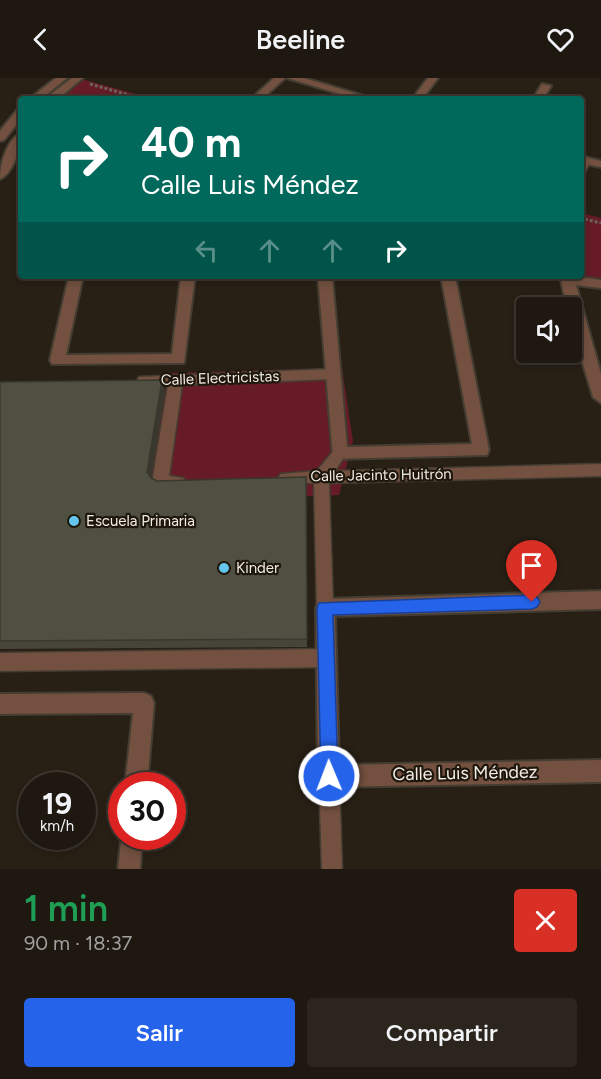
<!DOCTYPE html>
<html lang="es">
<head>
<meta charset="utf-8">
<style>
  body { margin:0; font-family:Figtree,sans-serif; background:#2b251e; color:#f1f3f6; height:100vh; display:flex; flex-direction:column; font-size:22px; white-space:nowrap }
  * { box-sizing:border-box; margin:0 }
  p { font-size:20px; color:#a1a09f }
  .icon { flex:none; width:33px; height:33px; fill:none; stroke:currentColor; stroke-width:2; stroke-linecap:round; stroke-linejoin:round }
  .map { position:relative; height:791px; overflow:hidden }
  .sheet { display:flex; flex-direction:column; background:#1e1810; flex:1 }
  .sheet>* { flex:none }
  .guide { position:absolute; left:18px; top:18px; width:566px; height:183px; border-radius:6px; box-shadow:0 3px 9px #0003,0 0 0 2px #3c3730; background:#00695c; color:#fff; overflow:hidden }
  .tools { position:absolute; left:516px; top:219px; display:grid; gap:12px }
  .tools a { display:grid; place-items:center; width:66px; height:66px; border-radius:6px; background:#1e1810; box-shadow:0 3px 9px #0003,0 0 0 2px #3c3730; font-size:30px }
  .speed { position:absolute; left:18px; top:694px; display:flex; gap:12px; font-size:30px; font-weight:700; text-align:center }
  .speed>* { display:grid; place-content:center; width:78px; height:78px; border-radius:50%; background:#1e1810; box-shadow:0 3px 9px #0003,0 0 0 2px #3c3730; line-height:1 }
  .speed small { font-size:15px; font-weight:400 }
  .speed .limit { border:9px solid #d22; background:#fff; color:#111 }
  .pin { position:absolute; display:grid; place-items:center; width:51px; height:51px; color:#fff; margin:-62px -26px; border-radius:50% 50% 50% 0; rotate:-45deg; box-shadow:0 0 6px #0007 }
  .pin .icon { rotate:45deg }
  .me { position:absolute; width:66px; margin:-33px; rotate:359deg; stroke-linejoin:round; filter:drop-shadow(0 0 4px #0008) }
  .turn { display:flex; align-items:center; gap:21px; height:126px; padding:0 24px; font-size:27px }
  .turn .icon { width:78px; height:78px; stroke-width:2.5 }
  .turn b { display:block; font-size:42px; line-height:51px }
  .lanes { display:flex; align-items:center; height:57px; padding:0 24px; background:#0003; justify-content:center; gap:30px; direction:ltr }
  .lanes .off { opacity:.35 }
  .round { display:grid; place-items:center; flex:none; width:63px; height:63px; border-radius:6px; background:#2b251e }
  .summary { display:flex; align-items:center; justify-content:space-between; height:102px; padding:0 24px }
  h1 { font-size:36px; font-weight:600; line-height:45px; color:#1e9e55 }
  .button { display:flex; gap:12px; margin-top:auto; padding:12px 24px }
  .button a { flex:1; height:69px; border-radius:6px; background:#2563eb; color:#fff; font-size:24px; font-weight:600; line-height:69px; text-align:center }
  .button a+a { background:#2b251e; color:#f1f3f6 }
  header { display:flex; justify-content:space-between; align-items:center; height:78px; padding:0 24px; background:#1e1810; font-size:27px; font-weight:600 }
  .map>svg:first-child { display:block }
</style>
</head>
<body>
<header><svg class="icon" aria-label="back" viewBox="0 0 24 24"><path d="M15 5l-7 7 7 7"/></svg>Beeline<svg class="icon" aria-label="heart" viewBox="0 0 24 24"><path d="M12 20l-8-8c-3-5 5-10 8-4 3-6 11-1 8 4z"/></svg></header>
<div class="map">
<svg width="601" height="791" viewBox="0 0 601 791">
  <rect width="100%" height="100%" fill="#282015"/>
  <path fill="#661b26" d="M81,1L154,21H56Z
    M581,135L601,140V210L562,206L561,198H580Z
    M342,290L353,363L339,417L145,423L168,295Z"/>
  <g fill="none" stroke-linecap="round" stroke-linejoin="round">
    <defs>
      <path id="pedestrian" d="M586,79L591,82L584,96L580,97V83Z
        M333,291L340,296L333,301L182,307L169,398L183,400L186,404L183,408L160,411L155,409L152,405L168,307H139L137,303L139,299Z
        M339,370L344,372L346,376L335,393L601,386V398L329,405L333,530L331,536L325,538L319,536L317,530L314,405L281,404L278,400L281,396L317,393L334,372Z
        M326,571L332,574L335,580L332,586L326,589L0,593V575Z
        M329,688L336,691L339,698L342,791H322L319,698L322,691Z"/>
      <path id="minor" d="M274,0H285L262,21H251Z
        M287,0H304L374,21H357Z
        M428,0H438L422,21H412Z
        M542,6L551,8L543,21H533Z
        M580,78L601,83V89L580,85Z
        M69,198H83L66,277L172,276L181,198H195L184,285L52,286L50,282Z
        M318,198H332L347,369L472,366L441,198H455L489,372L487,377L333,381Z
        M572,198L601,202V210L576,207L601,296V325L593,319L572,250V230H567L561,202L563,199Z
        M601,513V531L335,538L339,687L601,682V704L329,709L321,706L318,698L316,530L318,524L325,521Z
        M144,615L151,618L154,625L147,708H125L133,635L0,636V616Z
        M122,755V759H142L140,791H118Z"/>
      <path id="tertiary" d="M56,0H67L41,21H29Z
        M72,0H83L59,20H51V16Z
        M21,31V41L4,62L0,63V53L17,32Z
        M21,55C21,68 14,95 0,101C0,86 7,61 21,55Z"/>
    </defs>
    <use href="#pedestrian" stroke="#443d32" stroke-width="3"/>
    <use href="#minor" stroke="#443d32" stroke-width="4"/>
    <use href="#tertiary" stroke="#443d32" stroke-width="4"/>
    <path stroke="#6a6359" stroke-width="3" stroke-dasharray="3 2" stroke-linecap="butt" d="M90,6L143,21
      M580,140L601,145"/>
    <use href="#pedestrian" fill="#73503f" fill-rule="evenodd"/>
    <use href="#minor" fill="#73503f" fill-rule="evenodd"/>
    <use href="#tertiary" fill="#73503f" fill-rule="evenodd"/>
  </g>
  <path fill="#454539" d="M0,304L165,313L151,400L307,561V569L0,571Z"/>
  <path fill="#38382e" d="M162,302L165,313L150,405L147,394Z"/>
  <path fill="#505042" stroke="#38382e" stroke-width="1.5" d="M162,302L147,394L151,400L157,403L306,399L307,561L0,563V304Z"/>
  <path fill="#2563eb" stroke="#184099" stroke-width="1.5" d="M532,517L537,519L540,524L537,529L532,531L333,537L338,698L336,704L329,706L323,704L321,698L317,530L319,525Z"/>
  <g fill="#65c5ee" stroke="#1e170c" stroke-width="2">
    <circle cx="74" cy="443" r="6"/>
    <circle cx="224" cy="490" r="6"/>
  </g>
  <g text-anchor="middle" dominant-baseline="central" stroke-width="4.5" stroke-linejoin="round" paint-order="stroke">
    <g font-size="15" fill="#f2ece5" stroke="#1e170c">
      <text transform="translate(220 300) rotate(-2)">Calle Electricistas</text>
      <text transform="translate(381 397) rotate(-1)">Calle Jacinto Huitrón</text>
    </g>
    <g font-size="15" fill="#f2ece5" stroke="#1e170c" text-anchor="start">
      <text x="86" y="443">Escuela Primaria</text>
      <text x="236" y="490">Kinder</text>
    </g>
    <g font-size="18" fill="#f2ece5" stroke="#1e170c">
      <text transform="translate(465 695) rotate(-1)">Calle Luis Méndez</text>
    </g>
  </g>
</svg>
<div class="tools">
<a><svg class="icon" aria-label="sound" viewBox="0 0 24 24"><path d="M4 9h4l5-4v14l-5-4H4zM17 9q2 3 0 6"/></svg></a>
</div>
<div class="speed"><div>19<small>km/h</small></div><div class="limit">30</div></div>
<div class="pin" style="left:532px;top:524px;background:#d93025"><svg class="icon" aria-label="arrive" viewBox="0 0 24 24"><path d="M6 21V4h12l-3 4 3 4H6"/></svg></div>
<svg class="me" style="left:329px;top:698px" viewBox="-20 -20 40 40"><circle r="17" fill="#2563eb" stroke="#fff" stroke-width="3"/><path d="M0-11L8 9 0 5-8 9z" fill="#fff"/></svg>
<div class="guide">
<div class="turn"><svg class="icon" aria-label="right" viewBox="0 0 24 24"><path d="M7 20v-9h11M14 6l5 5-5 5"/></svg><div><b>40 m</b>Calle Luis Méndez</div></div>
<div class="lanes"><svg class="icon off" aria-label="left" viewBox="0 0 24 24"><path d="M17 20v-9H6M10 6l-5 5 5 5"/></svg><svg class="icon off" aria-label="ahead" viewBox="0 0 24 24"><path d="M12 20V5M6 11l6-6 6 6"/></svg><svg class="icon off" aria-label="ahead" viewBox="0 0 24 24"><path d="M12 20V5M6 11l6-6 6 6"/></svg><svg class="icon" aria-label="right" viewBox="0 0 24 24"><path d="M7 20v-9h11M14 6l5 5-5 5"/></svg></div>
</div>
</div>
<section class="sheet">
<div class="summary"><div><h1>1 min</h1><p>90 m · 18:37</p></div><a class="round" style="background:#d93025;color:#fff"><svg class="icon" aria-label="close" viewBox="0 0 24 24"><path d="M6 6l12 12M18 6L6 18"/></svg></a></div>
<div class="button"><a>Salir</a><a>Compartir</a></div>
</section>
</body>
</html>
